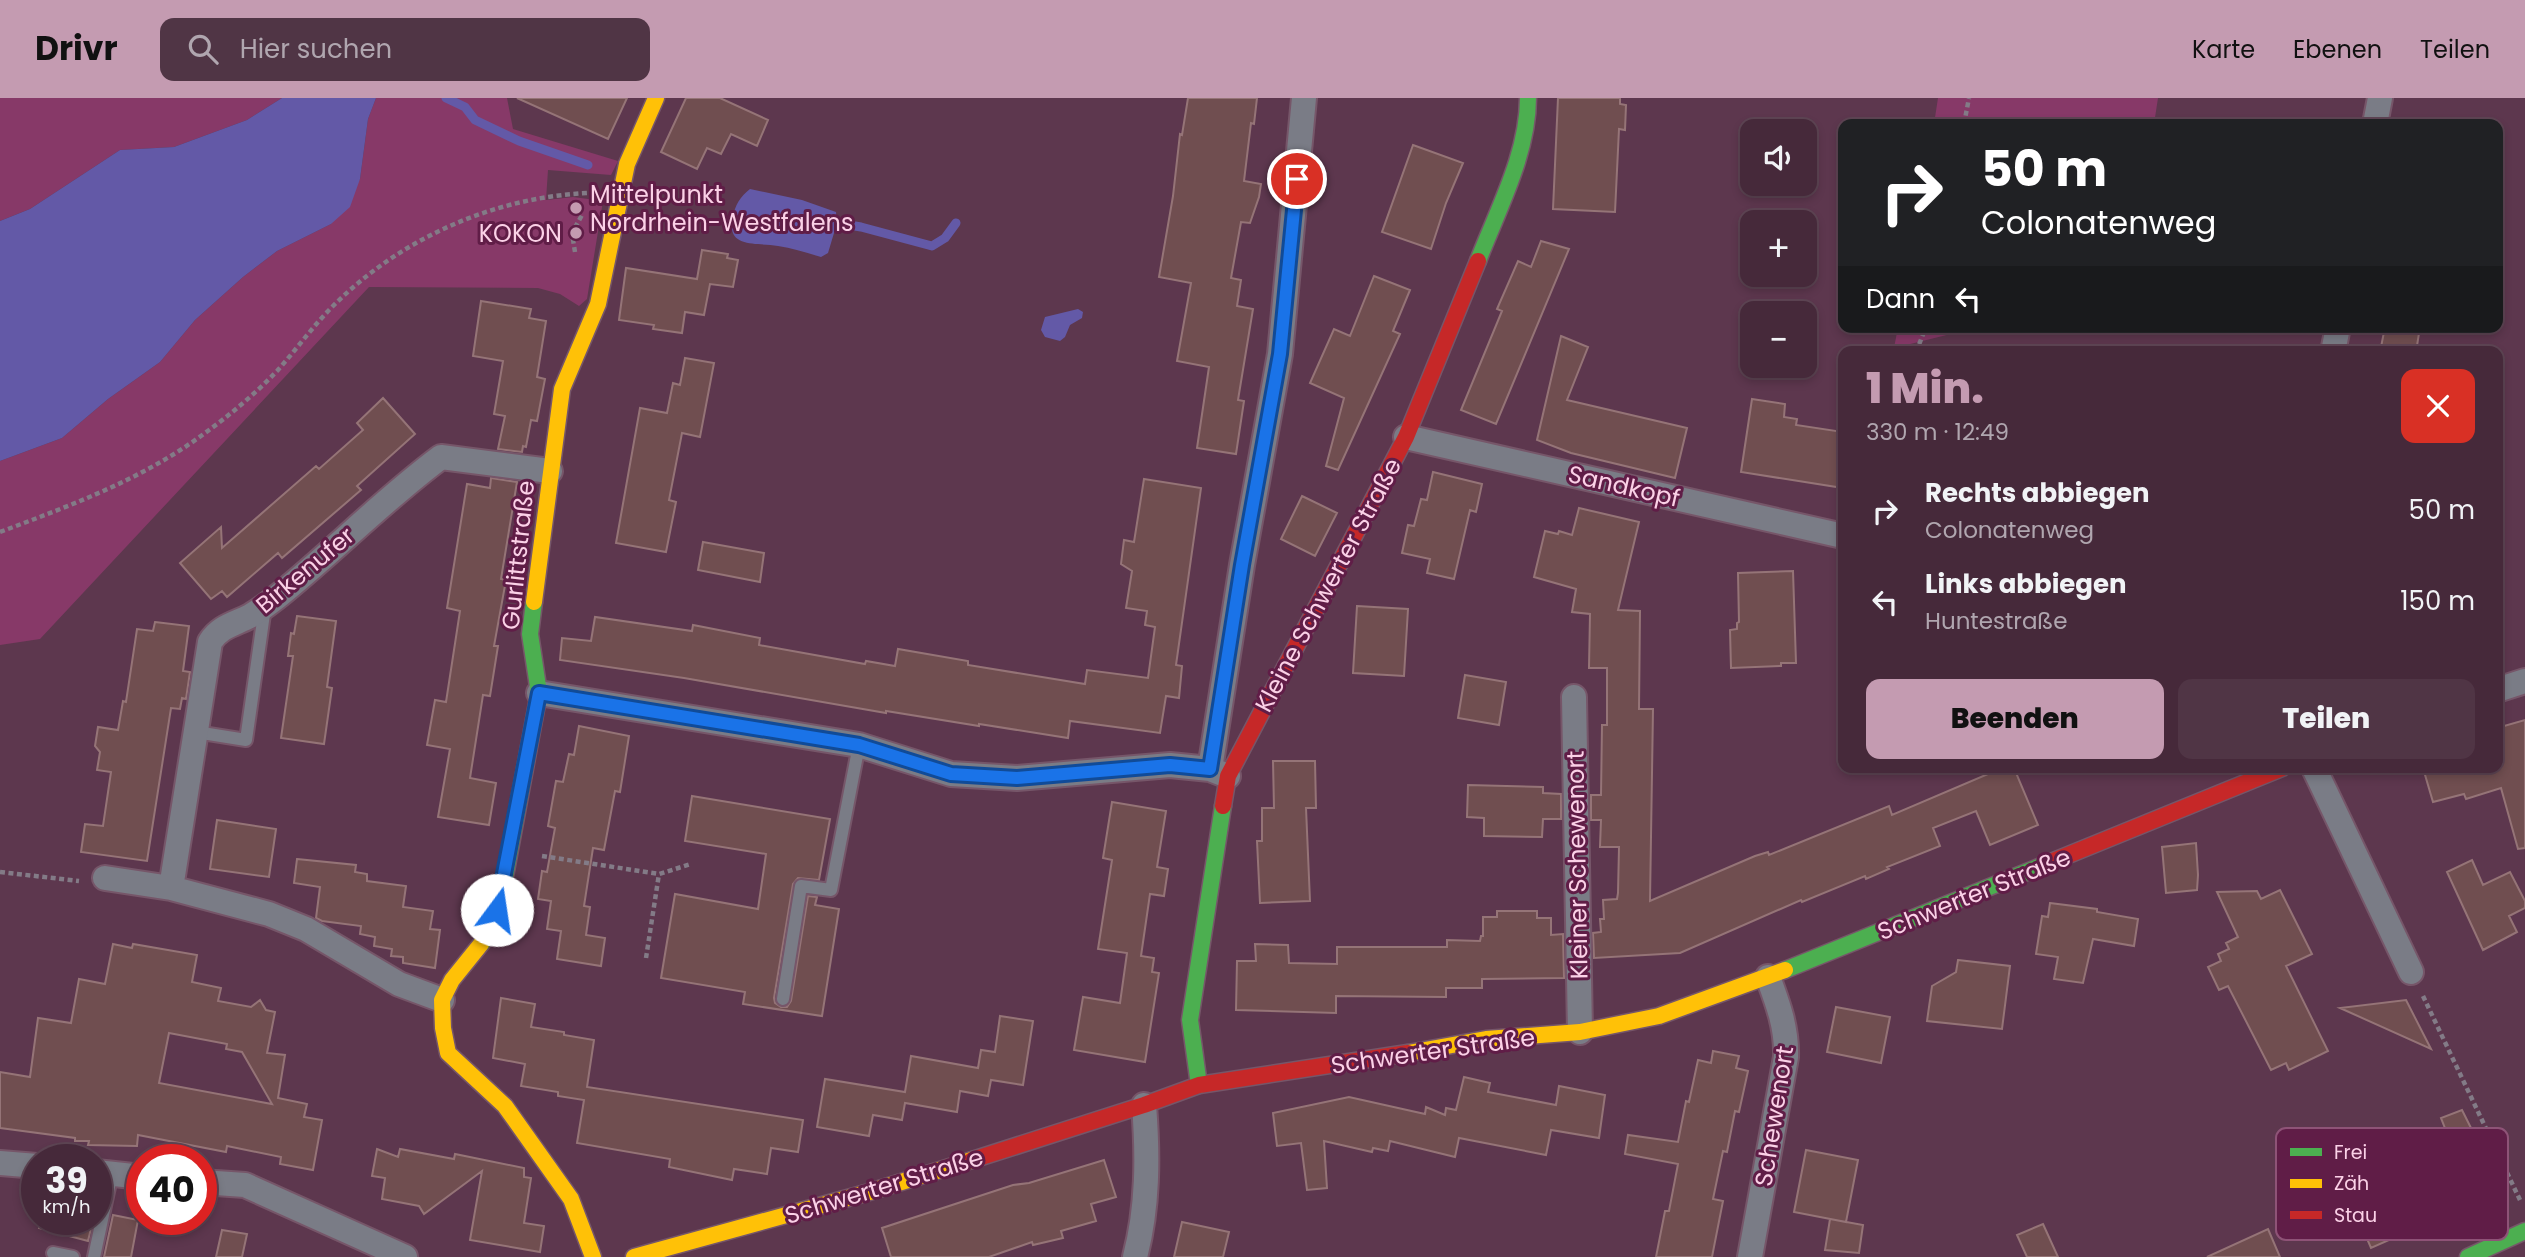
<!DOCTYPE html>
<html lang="de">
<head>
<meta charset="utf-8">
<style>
  body { margin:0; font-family:Poppins,sans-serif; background:#503545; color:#f1f3f6; height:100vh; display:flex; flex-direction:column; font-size:26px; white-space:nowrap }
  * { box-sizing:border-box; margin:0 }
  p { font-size:23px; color:#b0a6af }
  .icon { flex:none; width:38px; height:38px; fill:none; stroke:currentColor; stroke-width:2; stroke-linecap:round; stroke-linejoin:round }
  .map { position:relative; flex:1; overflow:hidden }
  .panel { position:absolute; left:1838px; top:248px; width:665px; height:427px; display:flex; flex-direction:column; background:#46293a; border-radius:14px; box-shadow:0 4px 10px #0003,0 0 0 2px #5e4554 }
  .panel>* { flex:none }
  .guide { position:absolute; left:1838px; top:21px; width:665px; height:214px; border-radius:14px; box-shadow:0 4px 10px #0003,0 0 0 2px #5e4554; background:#202124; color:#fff; overflow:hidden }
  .buttons { position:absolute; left:1740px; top:21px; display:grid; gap:14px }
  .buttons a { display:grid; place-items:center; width:77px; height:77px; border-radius:14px; background:#46293a; box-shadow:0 4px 10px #0003,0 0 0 2px #5e4554; font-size:35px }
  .speed { position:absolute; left:21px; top:1046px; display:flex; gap:14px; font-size:35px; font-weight:700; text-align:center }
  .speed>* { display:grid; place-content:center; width:91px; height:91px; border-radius:50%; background:#46293a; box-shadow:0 4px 10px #0003,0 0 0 2px #5e4554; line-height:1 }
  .speed small { font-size:18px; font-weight:400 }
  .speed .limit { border:10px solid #d22; background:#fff; color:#111 }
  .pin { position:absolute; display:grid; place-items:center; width:60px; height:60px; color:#fff; margin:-30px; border:4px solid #fff; border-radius:50%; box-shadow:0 2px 7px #0007 }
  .me { position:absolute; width:77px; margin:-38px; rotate:14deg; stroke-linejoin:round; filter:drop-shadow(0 0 5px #0008) }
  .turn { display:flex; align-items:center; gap:24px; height:147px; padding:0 28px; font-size:32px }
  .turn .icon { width:91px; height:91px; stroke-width:2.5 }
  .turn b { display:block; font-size:49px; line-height:60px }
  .then { display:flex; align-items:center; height:66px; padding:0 28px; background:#0003; gap:14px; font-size:26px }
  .round { display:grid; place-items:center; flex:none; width:74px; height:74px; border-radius:14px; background:#503545 }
  .head { display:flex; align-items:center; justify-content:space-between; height:119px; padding:0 28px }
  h1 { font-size:42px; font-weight:800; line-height:52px; color:#c49bb1 }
  .cta { display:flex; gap:14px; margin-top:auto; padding:14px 28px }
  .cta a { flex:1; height:80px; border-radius:14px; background:#c49bb1; color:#111; font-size:28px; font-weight:800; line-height:80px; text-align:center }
  .cta a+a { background:#503545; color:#f1f3f6 }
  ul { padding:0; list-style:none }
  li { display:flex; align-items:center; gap:21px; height:91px; padding:0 28px }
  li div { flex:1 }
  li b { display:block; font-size:26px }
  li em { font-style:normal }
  header { display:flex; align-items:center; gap:42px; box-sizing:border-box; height:98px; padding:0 35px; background:#c49bb1; color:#111 }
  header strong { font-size:33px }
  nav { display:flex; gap:38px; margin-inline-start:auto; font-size:24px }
  .search { width:490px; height:63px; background:#503545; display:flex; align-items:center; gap:18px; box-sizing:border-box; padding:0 24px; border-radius:14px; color:#b0a6af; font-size:26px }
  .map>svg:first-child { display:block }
</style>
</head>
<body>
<header>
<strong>Drivr</strong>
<div class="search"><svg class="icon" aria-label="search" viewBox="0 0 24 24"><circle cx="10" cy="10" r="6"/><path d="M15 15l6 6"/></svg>Hier suchen</div>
<nav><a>Karte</a><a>Ebenen</a><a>Teilen</a></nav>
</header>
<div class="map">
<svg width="2525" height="1159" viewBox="0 0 2525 1159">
  <rect width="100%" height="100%" fill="#5d374e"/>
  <path fill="#873968" d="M0,0H282L247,22L174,49L120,52L30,111L0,123Z
    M376,0H507L513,31L618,63L611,77L548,72L546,102L573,99L603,103L587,201L579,208L560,196L538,190L369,189L40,541L0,547V363L62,340L108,301L160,264L195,222L243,179L277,153L331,126L360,81L368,21Z
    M1938,0H2158L2154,26H1934Z
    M1898,229H1979L1894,250Z"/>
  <path fill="#6359a7" d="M282,0H376L368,21L360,81L350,109L331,126L277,153L243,179L195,222L160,264L108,301L62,340L0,363V123L30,111L120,52L174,49L247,22Z
    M750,91L802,102L836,114L837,125L828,155L821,159C807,155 792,150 778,148C758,144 725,152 733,119C735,107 740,99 750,91Z
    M1078,211L1083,214L1082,220L1070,227L1065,239L1060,243L1045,239L1041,232L1045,219Z"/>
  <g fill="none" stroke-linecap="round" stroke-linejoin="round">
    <path stroke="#6359a7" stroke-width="9" d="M446,0L465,9L475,22L519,43L588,67
      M837,125L861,129L932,148L945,140L956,125"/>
  </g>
  <path fill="#704e50" stroke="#957477" stroke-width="2" fill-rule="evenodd" d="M517,0H627L608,41Z
    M686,0H720L768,22L757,48L731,36L721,56L707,50L697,71L661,54Z
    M1188,0H1257L1254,26L1251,25L1244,83L1261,86L1259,99L1250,125L1241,124L1231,180L1241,182L1237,208L1253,211L1238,302L1244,303L1236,356L1197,350L1209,269L1177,263L1191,185L1159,179L1173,98L1180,36L1182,37Z
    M1558,0H1620V6L1626,7L1625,32L1619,31L1615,114L1553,111Z
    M1413,47L1463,65L1446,105L1431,151L1382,134Z
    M1541,143L1569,151L1496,326L1461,312L1502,213L1497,211L1518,163L1531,169Z
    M702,152L728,156L727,160L738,162L733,189L710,186L704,217L685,214L682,235L653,231L654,227L619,222L626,170L697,181Z
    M1374,178L1410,192L1393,233L1400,236L1338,372L1326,368L1344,300L1310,285L1334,231L1350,238Z
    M481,203L531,211L529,220L546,223L537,279L545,281L537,323L531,322L526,349L523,348L522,354L498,351L505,318L494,316L503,263L473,258Z
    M2385,229H2420L2416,254H2380Z
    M1561,238L1588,249L1567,302L1687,330L1675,380L1571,355L1537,342Z
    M685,260L714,265L700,339L682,335L669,402L676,404L666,454L616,445L640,310L667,315L673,285L680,287Z
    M383,300L415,336L357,388L361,392L282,460L278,455L227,499L222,493L211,501L180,465L221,429L222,450L316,368L319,371L363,332L357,325Z
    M1752,301L1785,306L1784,319L1797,321L1796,327L1843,334V390L1741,374Z
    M1433,374L1482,386L1476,414L1470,412L1454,481L1427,475L1430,461L1402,455L1408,427L1414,428L1421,401L1427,402Z
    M491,380L517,384L501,481L506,482L494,548H498L490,598L483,597L470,680L496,685L489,727L438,719L450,651L427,647L435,602L446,604L460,513L447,510L467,386L490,390Z
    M1144,381L1201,390L1176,567L1182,568L1179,600L1166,598L1160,635L1070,623L1068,640L979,626V628L886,613V615L684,580L560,562L562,540L591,543L595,519L692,533L693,527L760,540L759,547L865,566L866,563L895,568L898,551L968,563V567L1085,586L1087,572L1148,580L1155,529L1145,527L1147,513L1126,510L1132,473L1121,466L1124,442L1134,444Z
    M1302,398L1337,415L1315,458L1281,441Z
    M1579,410L1639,424L1618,512L1640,513L1639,611H1653L1650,803L1755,758L1768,754L1769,757L1889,708L1892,717L2002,670H2014L2038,727L1990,747L1976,713L1933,730L1940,748L1887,769L1889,771L1866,781L1865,778L1802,804L1801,802L1680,855L1594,860L1593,835L1601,834L1600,821H1604L1603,802L1617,801L1618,795L1619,749H1600L1601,722H1591V697H1601L1602,627H1607V570H1589L1590,516L1572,514L1576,491L1534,479L1545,433L1558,436L1559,433L1572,437Z
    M703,444L764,455L760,484L698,472Z
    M1793,473L1796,565H1781V568L1731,570L1730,532L1737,531V525L1739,524L1738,475Z
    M1357,508L1408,511L1404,578L1353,575Z
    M297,518L336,523L327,589L332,590L324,646L281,640L293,558H288L291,535L294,536Z
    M155,524L189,528L183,573L190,574L186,601L182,600L180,611L171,610L147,763L81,754L85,726L103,728L111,674L97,672L100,654L95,648L98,629L118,632L123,603L126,604L137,531L153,533Z
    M1465,577L1506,584L1499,627L1458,620Z
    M2525,622V750L2518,751L2501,690L2466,701L2464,696L2433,704L2423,670H2497V630Z
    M579,628L629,638L620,694L615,693L604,752L593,750L584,808L590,809L586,837L605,840L601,868L557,861L561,833L547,831L551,803L538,801L542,773L547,774L555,730L548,728L556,683L563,684L569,656L574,657Z
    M1273,663H1315L1316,710H1306L1310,803L1260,805L1257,743H1262V710H1274Z
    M1468,687L1543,689V695L1561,696V721H1543L1542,739L1484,738V720L1467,719Z
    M692,698L830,721L819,782L798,780L793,786L774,900L775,905L781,909H787L791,903L808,798L817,799L815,807L839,811L822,918L743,906L745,894L661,880L675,796L758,811L766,756L685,743Z
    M1112,704L1166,713L1157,769L1168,771L1164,798L1150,796L1141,858L1154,860L1152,874L1159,875L1145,964L1074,952L1083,899L1120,905L1127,855L1098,851L1112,762L1103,760Z
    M217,722L276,731L269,779L210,771Z
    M2196,745L2198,777L2197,792L2166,795L2162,749Z
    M297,761L356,767L355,774L367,776V783L406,788L403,809L433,813L430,831L440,832L435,870L403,865V859L391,858L392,851L374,848L375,839L360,836L361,828L322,823L316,820L320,789L294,785Z
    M2472,762L2483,787L2510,774L2525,803V810L2509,818L2517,834L2483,852L2447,774Z
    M2280,792L2312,856L2286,868L2328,953L2289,972L2286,965L2271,972L2228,888L2219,892L2208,869L2221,863L2218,856L2229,851L2226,845L2238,839L2217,794L2257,793L2261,801Z
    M2050,805L2097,811V814L2138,821L2134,848L2093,841L2083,885L2054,881L2058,859L2036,856L2042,818L2048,819Z
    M1497,813H1537V820H1551V837L1563,836L1564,880L1482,881V890H1446V899L1336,898V915L1236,912L1237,863H1256L1255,846L1288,847L1289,865L1337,866V849H1447V842L1480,843L1481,838H1483V819H1497Z
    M113,846L132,850L133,846L197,857L192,884L221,890L218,903L251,909L260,902L266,912L275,914L267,955L285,957L278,1000L307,1006L304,1019L322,1022L313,1072L280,1066L281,1059L227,1048L226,1054L138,1037L137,1048L88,1047L89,1043H75V1040L0,1030V974L30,979L38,920L71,925L79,881L105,886ZM169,935L227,946L226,951L242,954L272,1006L159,985Z
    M1958,862L2010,868L2002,931L1927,923L1932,888L1956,874Z
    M501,900L535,906L531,929L564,934V937L594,942L587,989L803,1022L798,1054L771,1050L767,1076L734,1071L732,1082L669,1069L670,1061L577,1045L584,1002L558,998V994L521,988L525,966L493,960Z
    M2406,902L2431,951L2340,910Z
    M1836,909L1890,919L1881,965L1827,954Z
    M1000,918L1033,923L1023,987L991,982L988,998L960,993L957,1014L905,1005L902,1022L873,1017L869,1038L817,1029L825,981L905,994L911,958L978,970L981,952L995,954Z
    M1713,953L1739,958L1736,970L1748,973L1739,1014L1735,1013L1727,1054L1723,1053L1713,1101L1723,1103L1712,1159H1656L1665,1113H1669L1678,1066L1625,1056L1628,1037L1678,1044L1686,1003L1689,1004L1698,962L1711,965Z
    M1464,979L1490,985L1488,994L1556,1007L1559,988L1605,997L1599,1040L1551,1032L1546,1057L1459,1040L1455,1059L1390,1043L1388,1053L1373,1050L1372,1054L1324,1043L1327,1090L1307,1092L1301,1045L1277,1048L1273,1015L1349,999L1425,1016L1426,1009L1445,1017L1446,1010L1456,1012Z
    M2462,1012L2502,1092L2371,1150L2359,1122L2392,1107L2279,1101L2280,1075L2383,1084L2365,1042L2391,1031L2413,1082L2458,1063L2441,1020Z
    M377,1051L398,1059L400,1051L454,1061L455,1056L524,1070V1079L531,1080L524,1125L544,1128L540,1154L470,1142L482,1073L424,1116L419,1108L382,1101L385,1080L372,1078Z
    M1806,1052L1858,1062L1846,1124L1794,1114Z
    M1104,1062L1116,1099L1091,1106L1096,1123L1061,1133L1063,1140L1033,1147L1032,1144L989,1159H891L882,1130L1013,1087L1029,1085Z
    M113,1117L138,1122L131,1159H104Z
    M1830,1121L1863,1127L1859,1155L1825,1152Z
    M40,1122H93L88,1143L39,1130Z
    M1182,1124L1229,1134L1223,1159H1174Z
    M2043,1126L2058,1159H2027L2017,1137Z
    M2268,1131L2280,1159H2207Z
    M222,1132L247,1136L242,1159H216Z"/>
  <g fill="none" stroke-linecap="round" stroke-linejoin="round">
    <defs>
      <path id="lane" d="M196,634L246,642L265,509
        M783,901L801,788L831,792L859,647
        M53,1155L73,1159
        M94,1159L112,1075"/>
      <path id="street" d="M2375,26L2380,0
        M2333,254L2338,229
        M1406,339L1843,438
        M2497,592L2525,583
        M539,595L859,647L951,676L1017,680L1170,667L1210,671L1228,678
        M1574,599L1580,934
        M2314,670L2411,874
        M1210,671L1242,467L1280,256L1304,0
        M105,780L171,790L269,816L306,831L399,886L442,902
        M171,790L210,544C220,528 235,526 250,518C259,513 268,506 277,499C333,454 383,402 441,359L550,373
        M0,1065L37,1068
        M96,1074L142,1079
        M201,1084L245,1087L405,1159
        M1135,1159C1148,1109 1148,1058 1144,1007
        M1750,1159L1786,959C1787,930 1778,906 1768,879"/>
      <path id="fast" d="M1478,163C1498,111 1528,56 1528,0
        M481,846L490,835L503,789L539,595L530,536L534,504
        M1785,872L2051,764
        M1199,987L1190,922L1223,708
        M2468,1159L2525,1133"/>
      <path id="slow" d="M534,504L562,291L598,206L627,66L656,0
        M481,846L452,882L442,902L443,930L448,955L505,1008L571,1101L593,1159
        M1408,955L1486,941L1580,934L1659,918L1785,872
        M634,1159L866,1095L972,1062"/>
      <path id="jam" d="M1223,708L1228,678L1406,339L1478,163
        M2051,764L2282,670
        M972,1062L1144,1007L1199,987L1408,955"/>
    </defs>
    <use href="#lane" stroke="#765669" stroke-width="16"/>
    <use href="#street" stroke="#765669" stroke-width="28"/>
    <use href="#fast" stroke="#765669" stroke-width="19"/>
    <use href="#slow" stroke="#765669" stroke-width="19"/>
    <use href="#jam" stroke="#765669" stroke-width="19"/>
    <path stroke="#837b87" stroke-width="4.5" stroke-dasharray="5 3.5" stroke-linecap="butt" d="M1964,26L1969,0
      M575,154L572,135L582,117
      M1916,254L1926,229
      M0,434C72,407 143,381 205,335C230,317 256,295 277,273C296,252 313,228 333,208C400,141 493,99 589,95
      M542,758L659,776L691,766
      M0,774L79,783
      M646,860L659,776
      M2423,898L2520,1102"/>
    <use href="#lane" stroke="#7a7c86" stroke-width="12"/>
    <use href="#street" stroke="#7a7c86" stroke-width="24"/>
    <use href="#fast" stroke="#4caf50" stroke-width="16"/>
    <use href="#slow" stroke="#ffc107" stroke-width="16"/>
    <use href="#jam" stroke="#c62828" stroke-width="16"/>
  </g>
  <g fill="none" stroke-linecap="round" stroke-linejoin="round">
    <defs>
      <path id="route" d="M497,812L539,595L859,647L951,676L1017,680L1170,667L1210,671L1242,467L1280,256L1297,81"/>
    </defs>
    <use href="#route" stroke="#114b97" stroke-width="18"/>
    <use href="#route" stroke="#1a73e8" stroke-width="12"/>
  </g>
  <g fill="#c49bb1" stroke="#601d47" stroke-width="2.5">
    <circle cx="576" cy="110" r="7"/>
    <circle cx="576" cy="135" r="7"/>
  </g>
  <g text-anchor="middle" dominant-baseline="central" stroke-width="6" stroke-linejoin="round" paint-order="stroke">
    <g font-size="24" fill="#fbd1e7" stroke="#601d47" text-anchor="start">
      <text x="590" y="96">Mittelpunkt<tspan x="590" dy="28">Nordrhein-Westfalens</tspan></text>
      <text x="562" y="135" text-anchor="end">KOKON</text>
    </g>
    <g font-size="24" fill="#fbd1e7" stroke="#601d47">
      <text transform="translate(1624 388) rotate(13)">Sandkopf</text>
      <text transform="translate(518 457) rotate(-84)">Gurlittstraße</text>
      <text transform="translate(305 472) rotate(-40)">Birkenufer</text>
      <text transform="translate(1328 487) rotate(-62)">Kleine Schwerter Straße</text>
      <text transform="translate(1577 767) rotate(-91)">Kleiner Schewenort</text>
      <text transform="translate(1974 796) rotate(-22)">Schwerter Straße</text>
      <text transform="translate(1433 953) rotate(-8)">Schwerter Straße</text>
      <text transform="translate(1774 1018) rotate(-81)">Schewenort</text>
      <text transform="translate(884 1088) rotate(-17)">Schwerter Straße</text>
    </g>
  </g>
  <rect x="2276" y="1030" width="232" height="112" rx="10" fill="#601d47" stroke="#8e5377" stroke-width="2"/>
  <rect x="2290" y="1050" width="32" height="8" fill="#4caf50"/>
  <rect x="2290" y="1081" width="32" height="9" fill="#ffc107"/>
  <rect x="2290" y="1113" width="32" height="8" fill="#c62828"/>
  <g font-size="19" fill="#fbd1e7">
    <text x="2334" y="1061">Frei</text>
    <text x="2334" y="1092">Zäh</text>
    <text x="2334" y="1124">Stau</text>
  </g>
</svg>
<div class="buttons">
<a><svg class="icon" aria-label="sound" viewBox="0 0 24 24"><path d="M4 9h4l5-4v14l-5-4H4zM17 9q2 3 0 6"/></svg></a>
<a>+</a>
<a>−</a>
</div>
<div class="speed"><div>39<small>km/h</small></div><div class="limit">40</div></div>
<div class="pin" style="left:1297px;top:81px;background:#d93025"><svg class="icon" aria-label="arrive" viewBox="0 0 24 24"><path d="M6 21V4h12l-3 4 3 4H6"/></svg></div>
<svg class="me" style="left:497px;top:812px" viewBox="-20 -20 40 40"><circle r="19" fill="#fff"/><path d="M0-13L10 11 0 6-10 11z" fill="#1a73e8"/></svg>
<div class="guide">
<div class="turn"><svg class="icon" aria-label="right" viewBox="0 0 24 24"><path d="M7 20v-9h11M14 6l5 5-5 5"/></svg><div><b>50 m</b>Colonatenweg</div></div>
<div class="then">Dann<svg class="icon" aria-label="left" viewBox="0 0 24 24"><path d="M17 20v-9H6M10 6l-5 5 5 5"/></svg></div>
</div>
<section class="panel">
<div class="head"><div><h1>1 Min.</h1><p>330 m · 12:49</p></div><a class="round" style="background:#d93025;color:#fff"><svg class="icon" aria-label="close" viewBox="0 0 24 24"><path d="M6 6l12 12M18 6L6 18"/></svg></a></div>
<ul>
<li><svg class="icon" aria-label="right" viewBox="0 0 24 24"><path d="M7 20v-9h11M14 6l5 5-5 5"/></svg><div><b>Rechts abbiegen</b><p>Colonatenweg</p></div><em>50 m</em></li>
<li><svg class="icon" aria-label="left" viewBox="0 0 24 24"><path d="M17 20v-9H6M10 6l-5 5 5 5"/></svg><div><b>Links abbiegen</b><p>Huntestraße</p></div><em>150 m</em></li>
</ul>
<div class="cta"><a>Beenden</a><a>Teilen</a></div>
</section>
</div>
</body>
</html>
